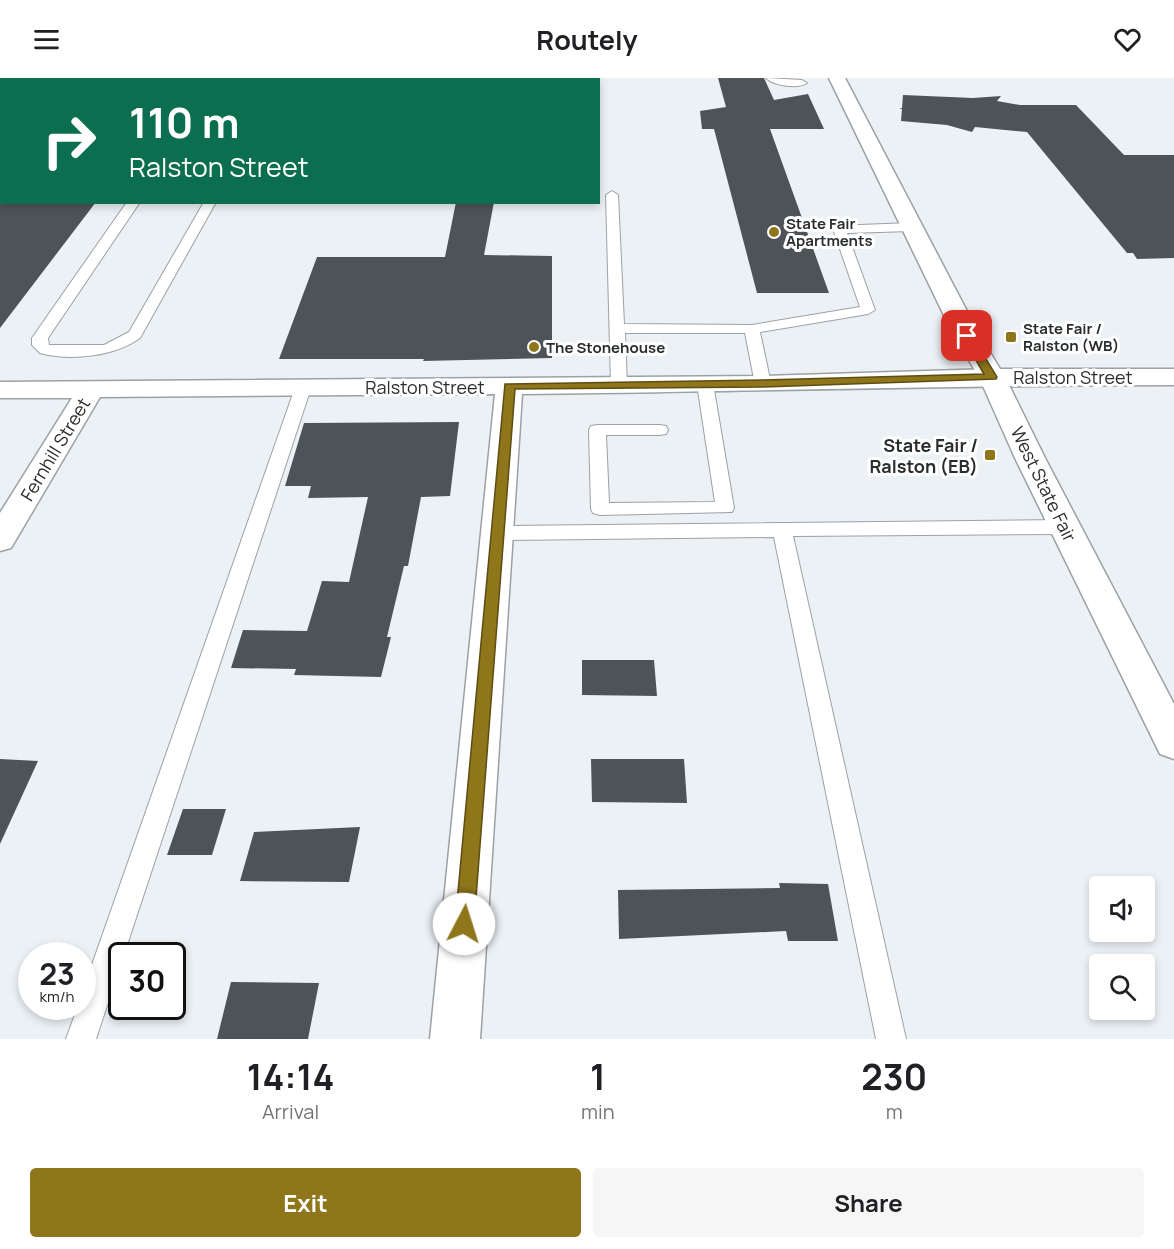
<!DOCTYPE html>
<html lang="en">
<head>
<meta charset="utf-8">
<style>
  body { margin:0; font-family:Manrope,sans-serif; background:#f6f6f6; color:#202124; height:100vh; display:flex; flex-direction:column; font-size:22px; white-space:nowrap }
  * { box-sizing:border-box; margin:0 }
  p { font-size:20px; color:#757577 }
  .icon { flex:none; width:33px; height:33px; fill:none; stroke:currentColor; stroke-width:2; stroke-linecap:round; stroke-linejoin:round }
  .map { position:relative; height:961px; overflow:hidden }
  .side { display:flex; flex-direction:column; background:#fff; flex:1 }
  .side>* { flex:none }
  .guide { position:absolute; left:0px; top:0px; width:600px; height:126px; box-shadow:0 3px 9px #0003; background:#0b6e4f; color:#fff; overflow:hidden }
  .buttons { position:absolute; left:1089px; top:798px; display:grid; gap:12px }
  .buttons a { display:grid; place-items:center; width:66px; height:66px; border-radius:6px; background:#fff; box-shadow:0 3px 9px #0003; font-size:30px }
  .speed { position:absolute; left:18px; top:864px; display:flex; gap:12px; font-size:30px; font-weight:700; text-align:center }
  .speed>* { display:grid; place-content:center; width:78px; height:78px; border-radius:50%; background:#fff; box-shadow:0 3px 9px #0003; line-height:1 }
  .speed small { font-size:15px; font-weight:400 }
  .speed .limit { border:3px solid #111; border-radius:9px; background:#fff; color:#111 }
  .pin { position:absolute; display:grid; place-items:center; width:51px; height:51px; color:#fff; margin:-26px; border-radius:12px; box-shadow:0 3px 9px #0006 }
  .me { position:absolute; width:66px; margin:-33px; rotate:5deg; stroke-linejoin:round; filter:drop-shadow(0 0 4px #0008) }
  .turn { display:flex; align-items:center; gap:21px; height:126px; padding:0 30px; font-size:27px }
  .turn .icon { width:78px; height:78px; stroke-width:2.5 }
  .turn b { display:block; font-size:42px; line-height:51px }
  .eta { display:flex; justify-content:space-evenly; align-items:center; height:102px; text-align:center }
  .eta b { font-size:36px; font-weight:700; line-height:42px }
  .button { display:flex; gap:12px; margin-top:auto; padding:12px 30px }
  .button a { flex:1; height:69px; border-radius:6px; background:#8f761b; color:#fff; font-size:24px; font-weight:700; line-height:69px; text-align:center }
  .button a+a { background:#f6f6f6; color:#202124 }
  header { display:flex; justify-content:space-between; align-items:center; height:78px; padding:0 30px; background:#fff; font-size:27px; font-weight:700 }
  .map>svg:first-child { display:block }
</style>
</head>
<body>
<header><svg class="icon" aria-label="menu" viewBox="0 0 24 24"><path d="M4 6h16M4 12h16M4 18h16"/></svg>Routely<svg class="icon" aria-label="heart" viewBox="0 0 24 24"><path d="M12 20l-8-8c-3-5 5-10 8-4 3-6 11-1 8 4z"/></svg></header>
<div class="map">
<svg width="1174" height="961" viewBox="0 0 1174 961">
  <rect width="100%" height="100%" fill="#ecf1f6"/>
  <path fill="#4e5357" d="M718,0H764L774,22L808,16L824,51H770L829,215H757L714,51H702L700,33L726,29Z
    M903,17L973,20L1001,18L997,23L1020,27H1076L1124,77H1174V180L1137,181L1133,175H1127L1027,54L975,49L972,54L947,47L901,43L902,31L899,30H902Z
    M0,124H96L0,250Z
    M456,124H494L484,177L552,178V280L423,283L424,281H279L317,179H445Z
    M459,344L450,418L421,419L408,488H404L387,559H391L381,599L294,597L296,591L231,590L243,552L307,553L322,503L349,504L368,419L308,420L311,408H285L304,345Z
    M582,582H654L657,618L582,617Z
    M0,681L38,683L0,766Z
    M591,681H684L687,725L592,724Z
    M183,731H226L212,777H167Z
    M360,749L349,804L240,803L254,754Z
    M779,805L828,806L838,863H788L786,853L619,861L618,812L780,810Z
    M231,904L319,905L308,961H217Z"/>
  <g fill="none" stroke-linecap="round" stroke-linejoin="round">
    <defs>
      <path id="lane" d="M766,0L802,2L807,5C798,11 774,8 766,0Z
        M612,113L618,117L624,246L752,247L860,229L833,151L834,148L911,145L917,149L911,153L847,155L875,232L868,236L760,254L771,306L769,309L763,311L755,306L745,255H625L627,307L619,312L611,307L606,117Z
        M127,124H140L48,260L49,267H104L129,254L204,124H216L140,260C114,279 70,283 40,275L32,267V260Z
        M705,301L713,306L734,430L732,434L600,437L593,435L591,431L589,352L591,348L597,347H660L666,348L668,352L666,356L660,357H606L609,425L715,424L697,306Z
        M303,305L311,310L96,961H66L78,928H82V915L295,310Z
        M1064,442L1071,444L1073,449L1071,454L1064,456L793,458L906,961H876L774,459L497,462L490,460L488,455L490,450L497,448Z"/>
      <path id="street" d="M992,291H1174V307C957,307 739,314 522,316L480,961H430L495,316L100,319L11,470L0,473V435L72,320H0V304L763,298Z"/>
      <path id="secondary" d="M829,0H845L980,258L1005,299L1045,380L1174,626V681L1160,676L1015,380L979,299L954,258Z"/>
      <path id="primary" d="M296,0H321L295,2Z
        M372,0H396L371,2Z
        M434,0H458L433,2Z
        M509,0H532L508,2Z
        M0,44H2V56H0Z
        M0,85H2V97H0Z"/>
    </defs>
    <use href="#lane" stroke="#9ca1a5" stroke-width="2"/>
    <use href="#street" stroke="#9ca1a5" stroke-width="3"/>
    <use href="#secondary" stroke="#9ca1a5" stroke-width="3"/>
    <use href="#primary" stroke="#9ca1a5" stroke-width="3"/>
    <use href="#lane" fill="#fff" fill-rule="evenodd"/>
    <use href="#street" fill="#fff" fill-rule="evenodd"/>
    <use href="#secondary" fill="#fff" fill-rule="evenodd"/>
    <use href="#primary" fill="#fff" fill-rule="evenodd"/>
  </g>
  <path fill="#8f761b" stroke="#5d4d12" stroke-width="1.5" d="M967,255L972,258L997,299L996,301L763,309L515,311L474,846L471,852L464,855L458,852L455,846L505,306L763,302L984,296L962,258Z"/>
  <g fill="#8f761b" stroke="#fff" stroke-width="2">
    <circle cx="774" cy="154" r="6"/>
    <rect x="1005" y="253" width="12" height="12" rx="3"/>
    <circle cx="534" cy="269" r="6"/>
    <rect x="984" y="371" width="12" height="12" rx="3"/>
  </g>
  <g text-anchor="middle" dominant-baseline="central" stroke-width="6" stroke-linejoin="round" paint-order="stroke">
    <g font-size="15" font-weight="bold" fill="#2a2d2e" stroke="#fff" text-anchor="start">
      <text x="786" y="145">State Fair<tspan x="786" dy="17">Apartments</tspan></text>
      <text x="1023" y="250">State Fair /<tspan x="1023" dy="17">Ralston (WB)</tspan></text>
      <text x="546" y="269">The Stonehouse</text>
    </g>
    <g font-size="18" fill="#2a2d2e" stroke="#fff">
      <text x="1073" y="299">Ralston Street</text>
      <text x="425" y="309">Ralston Street</text>
      <text transform="translate(55 371) rotate(-59)">Fernhill Street</text>
      <text transform="translate(1044 406) rotate(64)">West State Fair</text>
    </g>
    <g font-size="18" font-weight="bold" fill="#2a2d2e" stroke="#fff" text-anchor="end">
      <text x="978" y="367">State Fair /<tspan x="978" dy="21">Ralston (EB)</tspan></text>
    </g>
  </g>
</svg>
<div class="buttons">
<a><svg class="icon" aria-label="sound" viewBox="0 0 24 24"><path d="M4 9h4l5-4v14l-5-4H4zM17 9q2 3 0 6"/></svg></a>
<a><svg class="icon" aria-label="search" viewBox="0 0 24 24"><circle cx="10" cy="10" r="6"/><path d="M15 15l6 6"/></svg></a>
</div>
<div class="speed"><div>23<small>km/h</small></div><div class="limit">30</div></div>
<div class="pin" style="left:967px;top:258px;background:#d93025"><svg class="icon" aria-label="arrive" viewBox="0 0 24 24"><path d="M6 21V4h12l-3 4 3 4H6"/></svg></div>
<svg class="me" style="left:464px;top:846px" viewBox="-20 -20 40 40"><circle r="19" fill="#fff"/><path d="M0-13L10 11 0 6-10 11z" fill="#8f761b"/></svg>
<div class="guide">
<div class="turn"><svg class="icon" aria-label="right" viewBox="0 0 24 24"><path d="M7 20v-9h11M14 6l5 5-5 5"/></svg><div><b>110 m</b>Ralston Street</div></div>
</div>
</div>
<section class="side">
<div class="eta">
<div><b>14:14</b><p>Arrival</p></div>
<div><b>1</b><p>min</p></div>
<div><b>230</b><p>m</p></div>
</div>
<div class="button"><a>Exit</a><a>Share</a></div>
</section>
</body>
</html>
